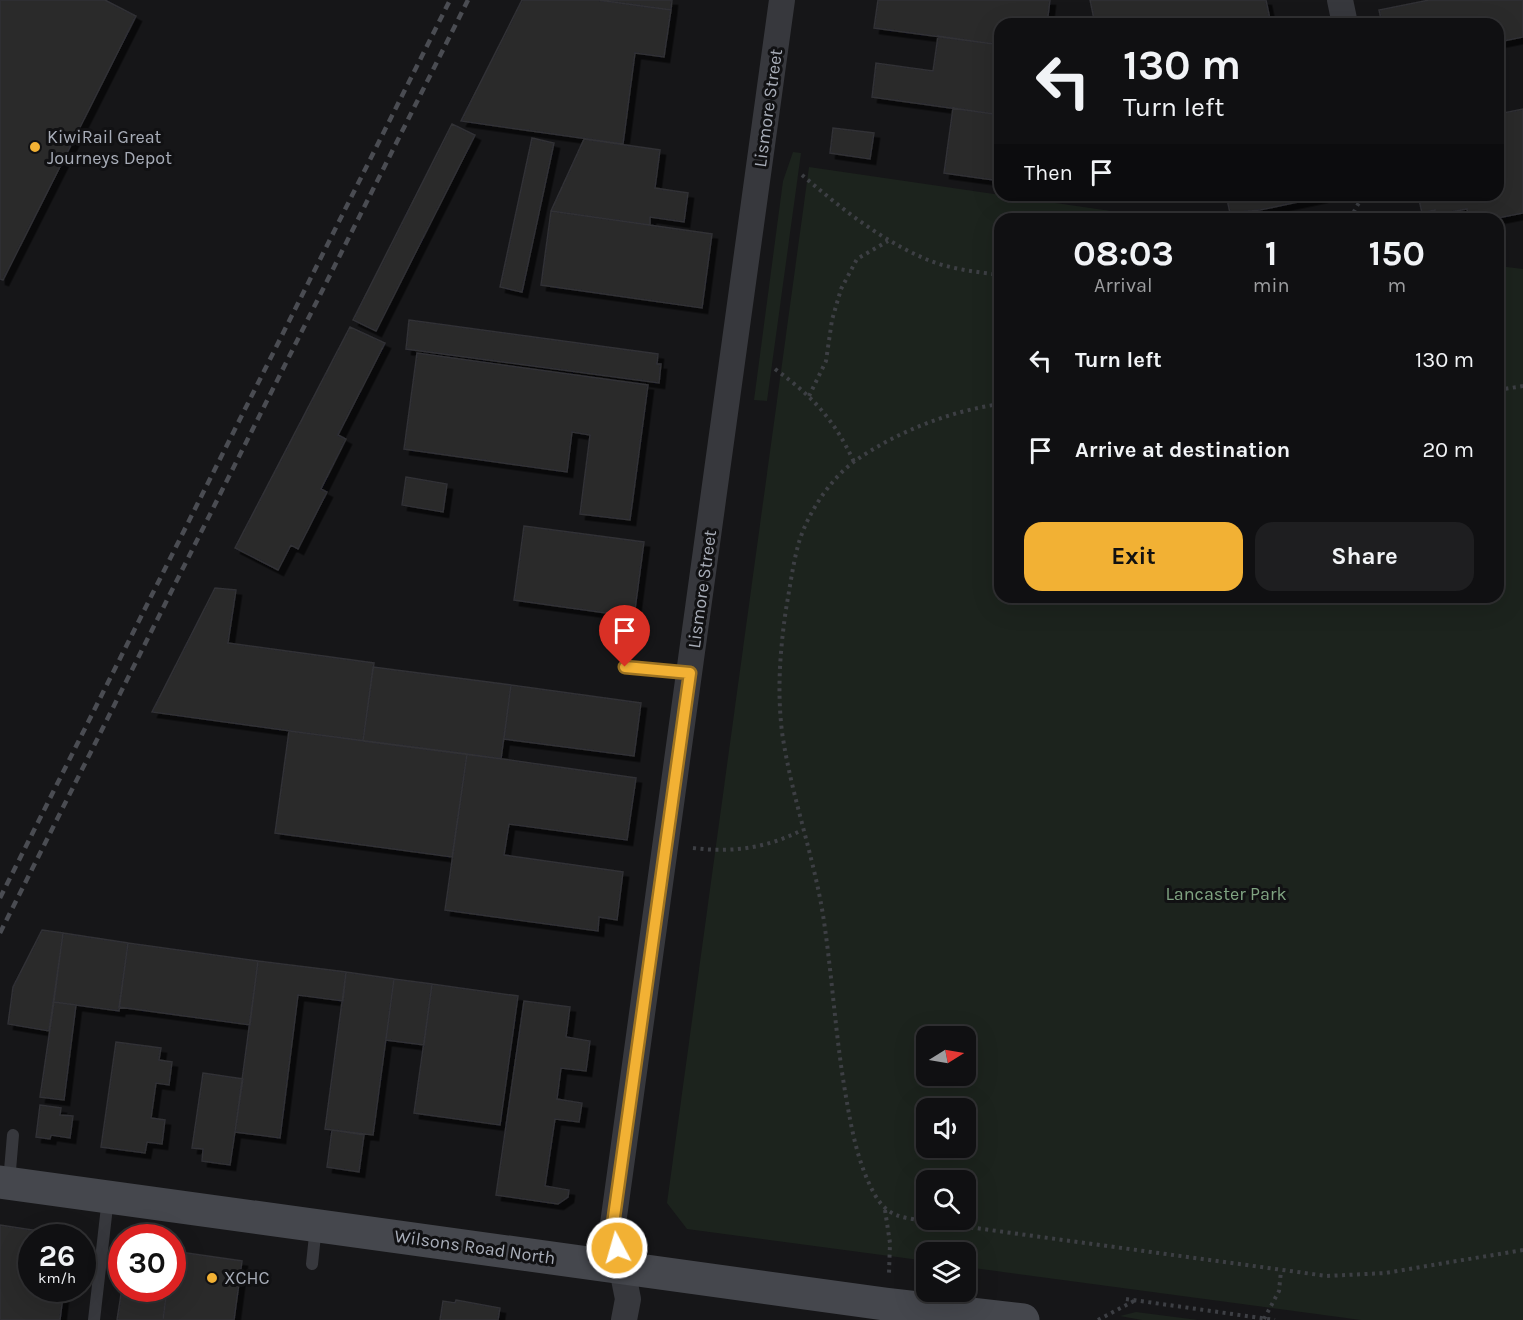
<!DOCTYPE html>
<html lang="en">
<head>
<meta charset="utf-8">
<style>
  body { margin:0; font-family:Karla,sans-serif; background:#1e1e20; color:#f1f3f6; height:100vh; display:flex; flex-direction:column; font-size:22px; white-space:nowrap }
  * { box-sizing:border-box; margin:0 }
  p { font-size:20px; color:#9c9d9f }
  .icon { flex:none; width:33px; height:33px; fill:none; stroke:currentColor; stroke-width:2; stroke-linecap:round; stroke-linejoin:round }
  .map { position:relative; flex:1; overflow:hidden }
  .side { position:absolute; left:994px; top:213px; width:510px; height:390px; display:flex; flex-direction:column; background:#101012; border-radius:18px; box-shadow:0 6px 24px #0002,0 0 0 2px #303032 }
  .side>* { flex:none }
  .top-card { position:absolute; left:994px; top:18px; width:510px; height:183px; border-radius:18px; box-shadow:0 6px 24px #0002,0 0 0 2px #303032; background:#101012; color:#f1f3f6; overflow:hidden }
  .needle { width:39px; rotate:79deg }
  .buttons { position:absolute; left:916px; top:1026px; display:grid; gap:12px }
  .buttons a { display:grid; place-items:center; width:60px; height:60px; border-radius:12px; background:#101012; box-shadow:0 6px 24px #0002,0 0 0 2px #303032; font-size:30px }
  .speed { position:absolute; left:18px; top:1224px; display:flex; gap:12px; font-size:30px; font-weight:700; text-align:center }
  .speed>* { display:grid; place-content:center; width:78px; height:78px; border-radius:50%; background:#101012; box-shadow:0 6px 24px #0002,0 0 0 2px #303032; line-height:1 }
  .speed small { font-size:15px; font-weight:400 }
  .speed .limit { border:9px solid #d22; background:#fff; color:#111 }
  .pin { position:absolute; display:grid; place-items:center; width:51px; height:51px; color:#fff; margin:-62px -26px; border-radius:50% 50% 50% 0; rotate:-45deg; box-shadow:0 0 6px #0007 }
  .pin .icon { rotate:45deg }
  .me { position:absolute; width:66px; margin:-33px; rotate:354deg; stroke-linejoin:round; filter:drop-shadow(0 0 4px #0008) }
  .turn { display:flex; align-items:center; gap:21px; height:126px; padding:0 30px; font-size:27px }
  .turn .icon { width:78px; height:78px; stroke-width:2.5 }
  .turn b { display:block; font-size:42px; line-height:51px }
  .then { display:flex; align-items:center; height:57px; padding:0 30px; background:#0003; gap:12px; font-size:22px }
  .eta { display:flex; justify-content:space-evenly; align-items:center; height:102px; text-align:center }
  .eta b { font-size:36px; font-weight:700; line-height:42px }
  .primary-button { display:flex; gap:12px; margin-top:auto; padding:12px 30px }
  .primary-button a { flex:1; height:69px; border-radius:18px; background:#f2b134; color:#111; font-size:24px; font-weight:700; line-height:69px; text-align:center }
  .primary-button a+a { background:#1e1e20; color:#f1f3f6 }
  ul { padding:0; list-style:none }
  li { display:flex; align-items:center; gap:18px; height:90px; padding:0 30px }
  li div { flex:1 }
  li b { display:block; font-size:22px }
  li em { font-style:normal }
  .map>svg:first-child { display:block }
</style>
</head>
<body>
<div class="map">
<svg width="1523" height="1320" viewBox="0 0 1523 1320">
  <defs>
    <filter id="shadow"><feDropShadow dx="5.5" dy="5.5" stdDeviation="0" flood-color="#0009"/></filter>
  </defs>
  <rect width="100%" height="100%" fill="#161618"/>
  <path fill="#1c231d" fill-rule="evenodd" d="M793,152L801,153L767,401L754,400L783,181Z
    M809,167L1166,219H1000V597H1498L1499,266L1523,269V1320H1361L966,1267V1252H927V1261L687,1229L667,1203ZM927,1036H966V1076H927ZM927,1108H966V1148H927ZM966,1180V1220H927V1180Z
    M1136,1312L1198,1320H1142L1120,1316Z"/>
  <path fill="#29292c" stroke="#303034" stroke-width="1.5" filter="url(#shadow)" d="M0,0H105L136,16L3,280L0,279Z
    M522,0H598L671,10L664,57L635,53L623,144L461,121Z
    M598,0H672L671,10Z
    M878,0H1050L1047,24H1000V45L874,28Z
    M1090,0H1266L1271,24H1095Z
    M1429,0H1523V37L1498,42V24H1382L1379,10Z
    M938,36L1000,45V115L872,97L876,63L933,71Z
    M953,108L1000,115V181L944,173Z
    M1523,109V213L1493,219H1469L1467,209L1436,215L1435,210L1422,213L1418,195H1498V114Z
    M452,124L475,135L376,331L353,320Z
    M833,128L874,133L870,159L830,153Z
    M532,138L554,143L522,292L500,287Z
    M584,139L660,150L655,188L688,193L684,222L650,217V225L551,211Z
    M1226,195H1322V197L1260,210L1230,213Z
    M551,211L712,234L702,308L541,285Z
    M409,320L658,354L657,364H661L659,383L406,349Z
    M350,327L385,343L338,435L346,439L321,489L327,492L298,549L291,545L278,570L235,548Z
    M417,353L648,385L630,520L580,514L590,435L572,432L567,472L404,449Z
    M406,477L447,484L443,512L402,505Z
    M524,526L644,542L634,617L514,600Z
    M215,588L236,590L228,643L374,663L363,741L152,712Z
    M373,667L511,685L501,759L363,741Z
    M511,685L641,703L634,756L504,739Z
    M289,731L467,754L452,857L275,833Z
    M467,754L636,778L627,840L509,824L504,855L623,872L617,920L599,917L598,931L445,910Z
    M42,930L63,933L49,1031L8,1024L13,987Z
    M63,933L128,943L119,1011L54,1002Z
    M128,943L258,961L250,1025L119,1007Z
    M258,961L346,972L343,1001L298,995L280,1138L235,1132Z
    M346,972L394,979L373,1135L325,1129Z
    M394,979L432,984L424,1045L386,1040Z
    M432,984L518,996L500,1125L414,1113Z
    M524,1001L570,1007L566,1037L590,1041L586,1071L561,1068L557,1099L582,1103L579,1122L555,1119L545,1186L569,1190L568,1197L558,1204L496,1195Z
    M54,1002L76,1005L64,1100L40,1097Z
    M116,1042L161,1048L159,1060L172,1062L169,1085L156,1083L151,1118L165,1120L162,1144L147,1142L145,1153L101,1147Z
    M203,1073L243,1079L230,1165L202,1161L203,1149L192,1148Z
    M40,1105L61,1108L60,1115L73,1116L70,1138L51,1135L50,1139L36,1137Z
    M332,1130L364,1135L359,1172L327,1167Z
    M0,1225L72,1236L71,1238H32V1288H64L60,1320H0Z
    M173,1251L242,1261L234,1320H163L167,1288H172Z
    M122,1288H167L163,1320H117Z
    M456,1300L500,1308L498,1320H440L443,1301L455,1303Z"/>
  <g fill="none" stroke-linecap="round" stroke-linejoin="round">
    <path stroke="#3d3f44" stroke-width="4" stroke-dasharray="3 4.5" stroke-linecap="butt" d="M802,175C841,208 880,240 928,260C950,269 977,272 1000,275
      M1350,219L1363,195
      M775,369C813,397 834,419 854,462
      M1498,390L1523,386
      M809,396L826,361L832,320L841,289L857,259L888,241
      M999,404C994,372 992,346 1000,315
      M1000,404C950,411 896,432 855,461C830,479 808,513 799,542C793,563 790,587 786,609C780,651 777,690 782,732C791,795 813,853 823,915C832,973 835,1032 845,1091C851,1126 857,1163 875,1195C888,1217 901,1217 924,1221L1327,1276L1385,1273L1523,1250
      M693,848C732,853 767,848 802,830
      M885,1210L890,1243L889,1273
      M1126,1299L1275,1320
      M1264,1319L1279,1291L1281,1271
      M1098,1320L1134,1301"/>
    <path stroke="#37383d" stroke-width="12" d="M625,667L690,673
      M9,1182L13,1135
      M312,1264L316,1226
      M94,1320L108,1198"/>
    <path stroke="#37383d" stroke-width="26" d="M1340,0L1345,24
      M624,1320L628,1299L613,1224L782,0"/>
    <path stroke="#45474d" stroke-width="33" d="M0,1182L885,1304L1023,1320"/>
    <path stroke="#4a4c52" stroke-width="4.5" stroke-dasharray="8 6" stroke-linecap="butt" d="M0,898L450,0
      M0,933L468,0"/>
  </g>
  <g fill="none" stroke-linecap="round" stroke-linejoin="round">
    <defs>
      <path id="route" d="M617,1248L613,1224L690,673L625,667"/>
    </defs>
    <use href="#route" stroke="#9d7322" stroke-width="15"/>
    <use href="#route" stroke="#f2b134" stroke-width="10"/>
  </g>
  <g fill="#f2b134" stroke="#111113" stroke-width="2">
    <circle cx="35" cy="147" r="6"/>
    <circle cx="212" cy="1278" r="6"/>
  </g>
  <g text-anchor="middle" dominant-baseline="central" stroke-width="6" stroke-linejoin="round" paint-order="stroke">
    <g font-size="18" fill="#a8adb8" stroke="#111113">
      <text transform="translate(768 108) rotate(-82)">Lismore Street</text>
      <text transform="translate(702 589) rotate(-82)">Lismore Street</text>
      <text transform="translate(475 1247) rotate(8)">Wilsons Road North</text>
    </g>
    <g font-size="18" fill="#a8adb8" stroke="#111113" text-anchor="start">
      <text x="47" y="137">KiwiRail Great<tspan x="47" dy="21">Journeys Depot</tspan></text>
      <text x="224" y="1278">XCHC</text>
    </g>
    <g font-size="18" fill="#7fa381" stroke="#111113">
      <text x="1226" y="894">Lancaster Park</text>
    </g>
  </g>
</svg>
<div class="buttons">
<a><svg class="needle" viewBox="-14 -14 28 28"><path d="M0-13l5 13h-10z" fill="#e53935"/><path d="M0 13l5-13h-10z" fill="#9c9d9f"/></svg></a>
<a><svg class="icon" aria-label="sound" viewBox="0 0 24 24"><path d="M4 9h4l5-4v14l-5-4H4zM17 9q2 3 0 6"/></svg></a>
<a><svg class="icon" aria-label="search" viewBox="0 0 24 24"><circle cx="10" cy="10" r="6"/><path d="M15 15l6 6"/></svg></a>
<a><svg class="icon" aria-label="layers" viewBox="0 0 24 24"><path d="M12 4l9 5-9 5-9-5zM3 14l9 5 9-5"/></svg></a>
</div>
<div class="speed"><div>26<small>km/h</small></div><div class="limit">30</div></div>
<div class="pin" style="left:625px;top:667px;background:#d93025"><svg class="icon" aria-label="arrive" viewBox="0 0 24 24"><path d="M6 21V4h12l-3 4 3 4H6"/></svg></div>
<svg class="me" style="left:617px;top:1248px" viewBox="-20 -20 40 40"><circle r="17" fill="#f2b134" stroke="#fff" stroke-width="3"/><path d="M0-11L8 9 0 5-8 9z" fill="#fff"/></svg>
<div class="top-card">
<div class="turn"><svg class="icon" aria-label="left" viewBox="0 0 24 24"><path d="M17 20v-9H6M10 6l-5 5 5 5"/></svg><div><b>130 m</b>Turn left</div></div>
<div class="then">Then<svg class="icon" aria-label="arrive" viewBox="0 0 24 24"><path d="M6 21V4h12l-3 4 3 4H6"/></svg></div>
</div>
<section class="side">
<div class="eta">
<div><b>08:03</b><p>Arrival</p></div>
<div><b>1</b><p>min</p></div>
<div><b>150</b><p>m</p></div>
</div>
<ul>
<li><svg class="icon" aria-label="left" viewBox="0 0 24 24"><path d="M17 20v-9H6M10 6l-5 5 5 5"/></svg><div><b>Turn left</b></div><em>130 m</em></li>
<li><svg class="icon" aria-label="arrive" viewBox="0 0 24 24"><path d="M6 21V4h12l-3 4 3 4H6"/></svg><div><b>Arrive at destination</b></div><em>20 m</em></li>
</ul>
<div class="primary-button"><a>Exit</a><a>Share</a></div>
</section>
</div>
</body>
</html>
